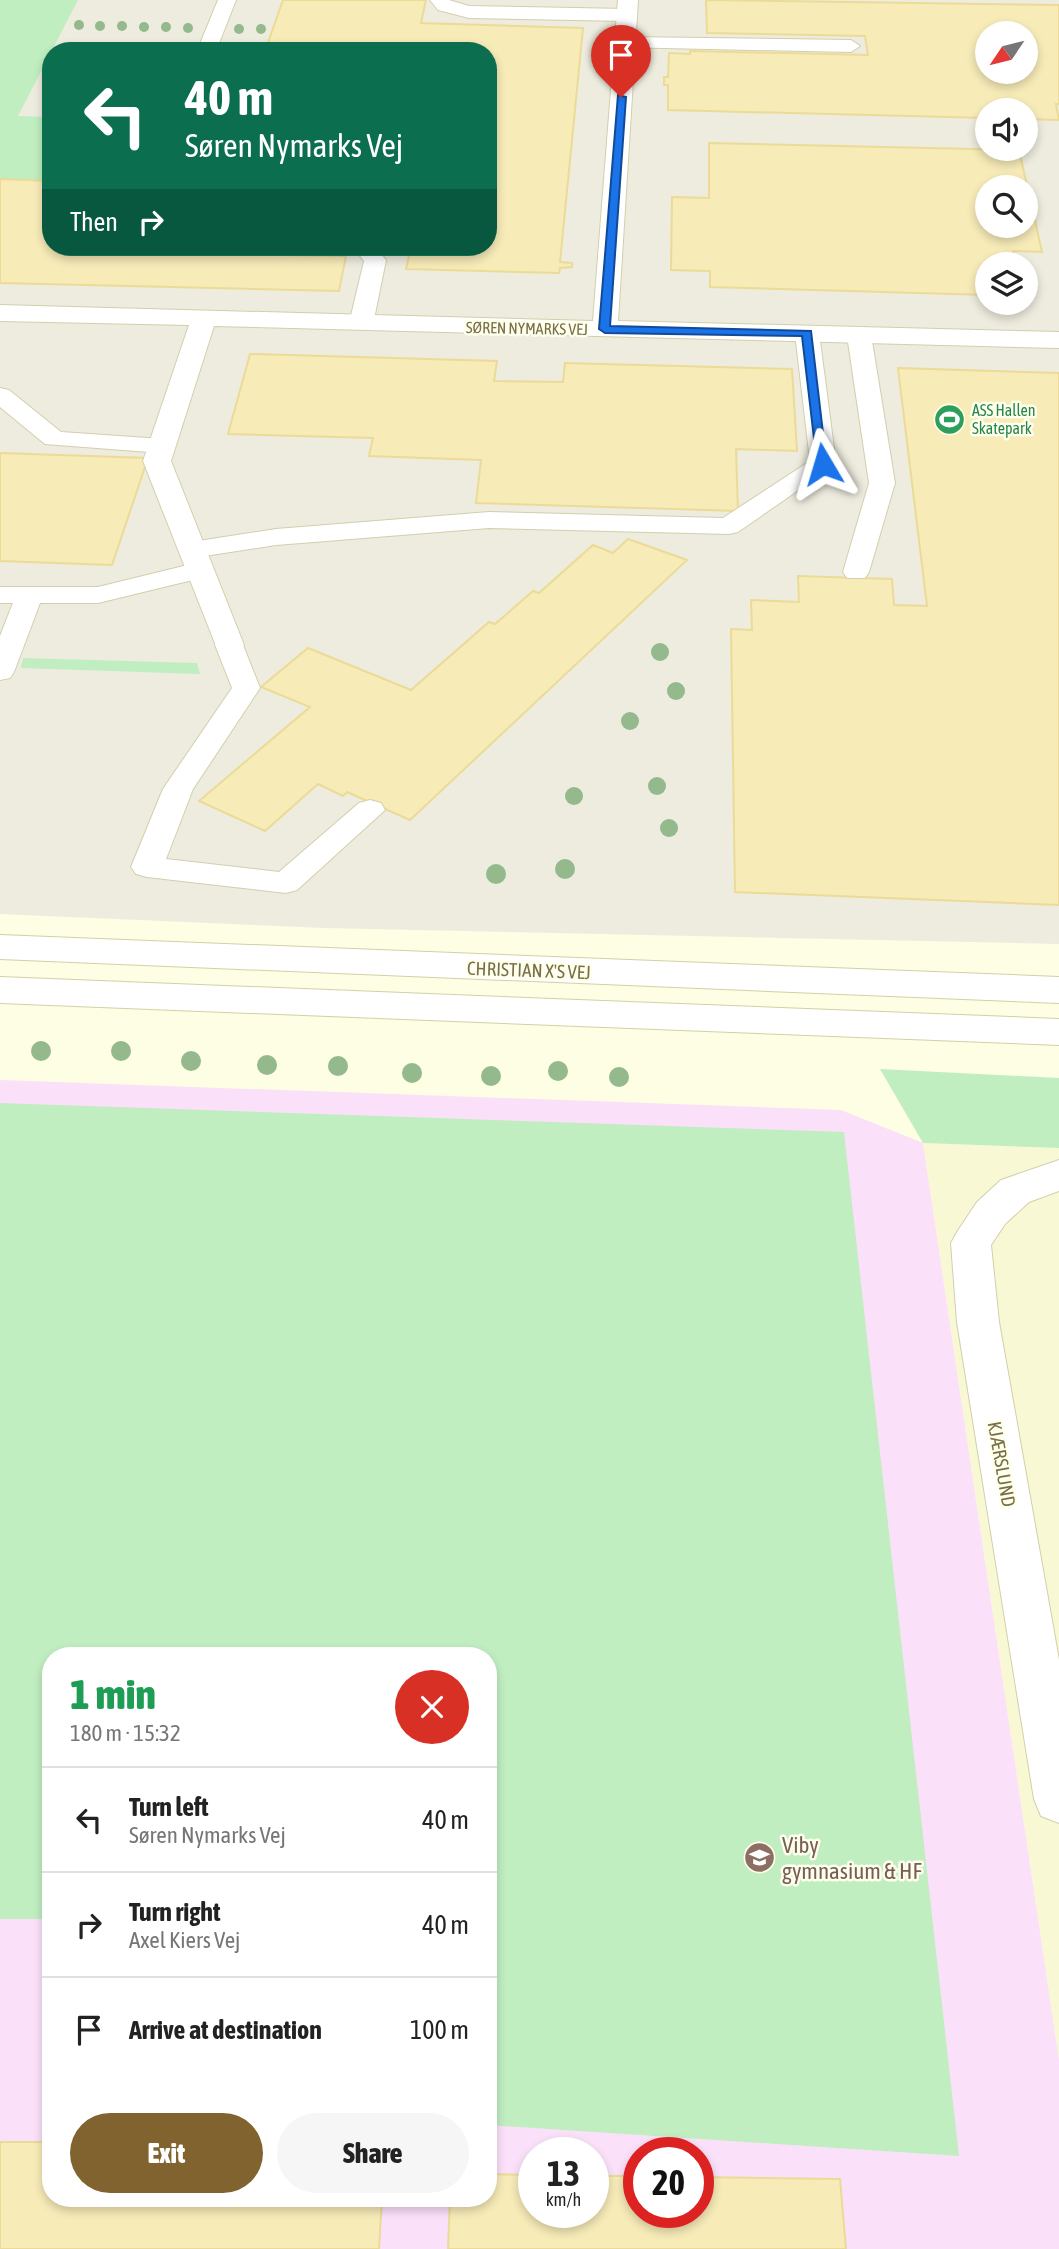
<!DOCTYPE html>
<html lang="en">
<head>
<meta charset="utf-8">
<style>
  body { margin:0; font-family:"Asap Condensed",sans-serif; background:#f6f6f6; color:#222; height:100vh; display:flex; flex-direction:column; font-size:26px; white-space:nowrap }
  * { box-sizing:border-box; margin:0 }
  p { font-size:23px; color:#767676 }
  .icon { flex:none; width:38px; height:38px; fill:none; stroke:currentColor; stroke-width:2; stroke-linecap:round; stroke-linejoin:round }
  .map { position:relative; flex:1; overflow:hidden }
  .details { position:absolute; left:42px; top:1647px; width:455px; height:560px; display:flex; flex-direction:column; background:#fff; border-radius:28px; box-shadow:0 4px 10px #0003 }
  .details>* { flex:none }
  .top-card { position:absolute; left:42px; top:42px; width:455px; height:214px; border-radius:28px; box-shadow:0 4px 10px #0003; background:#0b6e4f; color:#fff; overflow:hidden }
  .needle { width:46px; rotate:235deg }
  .tools { position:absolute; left:975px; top:21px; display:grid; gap:14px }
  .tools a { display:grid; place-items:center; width:63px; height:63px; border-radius:50%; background:#fff; box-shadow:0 4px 10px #0003; font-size:35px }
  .speed { position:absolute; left:518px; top:2137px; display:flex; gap:14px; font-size:35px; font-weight:700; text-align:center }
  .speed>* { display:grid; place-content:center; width:91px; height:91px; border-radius:50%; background:#fff; box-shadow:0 4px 10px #0003; line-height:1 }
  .speed small { font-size:18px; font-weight:400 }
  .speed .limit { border:10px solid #d22; background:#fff; color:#111 }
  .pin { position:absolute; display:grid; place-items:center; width:60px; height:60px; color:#fff; margin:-72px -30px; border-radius:50% 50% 50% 0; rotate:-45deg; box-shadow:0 0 7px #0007 }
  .pin .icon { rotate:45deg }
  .me { position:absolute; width:77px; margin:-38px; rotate:353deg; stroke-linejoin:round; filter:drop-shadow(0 0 5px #0008) }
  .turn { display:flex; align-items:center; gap:24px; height:147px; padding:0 28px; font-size:32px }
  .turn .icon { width:91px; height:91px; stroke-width:2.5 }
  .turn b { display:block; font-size:49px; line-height:60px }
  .then { display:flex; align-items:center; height:66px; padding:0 28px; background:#0003; gap:14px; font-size:26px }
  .round { display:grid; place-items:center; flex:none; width:74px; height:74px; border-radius:37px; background:#f6f6f6 }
  .head { display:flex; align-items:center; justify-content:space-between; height:119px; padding:0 28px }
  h1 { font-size:42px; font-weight:800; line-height:52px; color:#1e9e55 }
  .primary-button { display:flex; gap:14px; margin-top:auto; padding:14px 28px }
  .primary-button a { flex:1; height:80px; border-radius:42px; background:#80632e; color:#fff; font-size:28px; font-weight:800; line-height:80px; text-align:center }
  .primary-button a+a { background:#f6f6f6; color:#222 }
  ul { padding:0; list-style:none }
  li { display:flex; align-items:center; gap:21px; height:105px; padding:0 28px; border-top:2px solid #e0e0e0 }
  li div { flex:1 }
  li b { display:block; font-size:26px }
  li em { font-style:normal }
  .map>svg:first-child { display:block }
</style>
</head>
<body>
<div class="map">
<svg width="1059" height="2249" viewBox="0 0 1059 2249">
  <rect width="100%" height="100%" fill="#fdfee3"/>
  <path fill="#f9f8d4" d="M923,1143L1059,1148V2060Z"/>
  <path fill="#edecde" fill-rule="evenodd" d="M0,0H1059V944L325,928L0,914ZM987,33H1026V72H987ZM51,51H488V247H51ZM987,110H1026V149H987ZM987,187H1026V226H987ZM987,264H1026V303H987Z"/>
  <path fill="#fbe0f9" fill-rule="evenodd" d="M0,1080L841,1110L923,1143L1059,2060V2249H0ZM51,1656H488V2198H51ZM534,2152H593V2212H534ZM639,2152H698V2212H639Z"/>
  <path fill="#c0eec1" d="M0,0H78L18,116L51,117V181L0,179Z
    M23,658L197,663L200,674L21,668Z
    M880,1069L1059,1078V1148L923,1143Z
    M0,1103L844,1132L959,2156L488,2125V1656H51V1919H0Z"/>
  <path fill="#f7ebb8" stroke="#ebdb97" stroke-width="2" fill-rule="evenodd" d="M283,0H426L421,23L583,28L560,262L572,263V267L560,268L559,273L406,269L411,247H488V51H265Z
    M706,0L1059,5V104H1056L1059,120L1026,119V110H987V118L668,110V85H664V77H668L669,53L690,54V51L868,55L865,36L707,33ZM987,33H1026V72H987Z
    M709,143L1019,150L1042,252L1013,251L1016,264H987V295L710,287V271L671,270L672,197L709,198ZM987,187H1026V226H987Z
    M0,179L51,181V247H281L278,255L346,256L339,291L0,283Z
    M250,354L497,361L494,381L563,382L565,363L792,369L797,451L736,449L738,511L476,503L481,460L369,456L373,438L228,434Z
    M898,368L1059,373V905L735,892L731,629L752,630L751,600L799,602L798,576L892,579L894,605L927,606Z
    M0,453L148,458L112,565L0,561Z
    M628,539L687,560L410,820L347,792L343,796L318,784L265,831L199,801L310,707L261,687L308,648L411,690L489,622L495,624L533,591L539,593L593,545L613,553Z
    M0,2142H51V2198H382L379,2249H0Z
    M488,2174L534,2175V2212H593V2176H639V2212H698V2177L840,2179L846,2249H448L450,2198H488Z"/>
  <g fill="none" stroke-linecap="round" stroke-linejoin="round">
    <defs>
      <path id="service" d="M218,0H236L216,51H197Z
        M430,0H449L469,6L627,9L636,15L627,21L469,18L438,10Z
        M625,37L851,40L860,46L851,52L618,47L616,43Z
        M353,247H375L386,260L373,324L369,329H353L349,324L364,261Z
        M807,326L815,328L819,333L836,464L738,532L729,534L489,528L276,545L192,558L183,556L179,550L183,544L192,542L276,529L489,512L723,518L810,461L795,333L799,328Z
        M859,328L867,330L871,335L895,483L869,572L865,578H847L843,572L869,483L847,335L851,330Z
        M0,388L9,390L61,432L162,439L171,441L174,446L171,451L162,453L45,444L0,407Z
        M200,562L209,564L213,570L209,576L98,603H40L14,672L10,678L0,680V636L13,603H0V587H98Z
        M229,637L239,639L243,645L260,688L193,789L166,859L279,872L359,803L370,800L381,803L385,810L297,890L286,893L147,877L136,874L131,867L163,789L232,688L215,645L219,639Z"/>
      <path id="minor" d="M618,0H638L618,321L1059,332V348L214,326L171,461L244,645L240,651L229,654L218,651L143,461L189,325L0,321V305L593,321Z
        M1059,1160V1191L1029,1202L1005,1224L991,1245L999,1322L1059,1660V1823L1041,1816L1034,1799L957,1322L951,1243L957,1232L977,1202L1001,1180Z"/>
      <path id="secondary" d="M0,935L1059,977V1003L0,959Z
        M0,977L1059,1019V1045L0,1003Z"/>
    </defs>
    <use href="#service" stroke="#d3cfab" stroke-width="2"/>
    <use href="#minor" stroke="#d3cfab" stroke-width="2"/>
    <use href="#secondary" stroke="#d5cfa5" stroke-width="2"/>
    <use href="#service" fill="#fff" fill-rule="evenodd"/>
    <use href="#minor" fill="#fff" fill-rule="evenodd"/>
    <use href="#secondary" fill="#fff" fill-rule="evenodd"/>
  </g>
  <g fill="#93b98c">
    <circle cx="79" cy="25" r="5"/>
    <circle cx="100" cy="26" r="5"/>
    <circle cx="122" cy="26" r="5"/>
    <circle cx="144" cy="27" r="5"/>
    <circle cx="166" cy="27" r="5"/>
    <circle cx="188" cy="28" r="5"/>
    <circle cx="239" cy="29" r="5"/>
    <circle cx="261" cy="29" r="5"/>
    <circle cx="660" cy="652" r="9"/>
    <circle cx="676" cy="691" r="9"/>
    <circle cx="630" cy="721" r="9"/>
    <circle cx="657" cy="786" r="9"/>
    <circle cx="574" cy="796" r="9"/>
    <circle cx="669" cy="828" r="9"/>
    <circle cx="565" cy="869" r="10"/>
    <circle cx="496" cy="874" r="10"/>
    <circle cx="41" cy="1051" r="10"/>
    <circle cx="121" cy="1051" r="10"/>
    <circle cx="191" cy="1061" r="10"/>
    <circle cx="267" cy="1065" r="10"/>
    <circle cx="338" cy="1066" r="10"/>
    <circle cx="558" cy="1071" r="10"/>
    <circle cx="412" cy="1073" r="10"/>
    <circle cx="491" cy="1076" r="10"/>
    <circle cx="619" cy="1077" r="10"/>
  </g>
  <path fill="#1a73e8" stroke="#114b97" stroke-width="2" d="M618,95L626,97L610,326L811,331L827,467L817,464L802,336L605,333L599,329Z"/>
  <defs>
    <symbol id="stadium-disc" viewBox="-11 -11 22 22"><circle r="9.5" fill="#2e9e5b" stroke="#feffec"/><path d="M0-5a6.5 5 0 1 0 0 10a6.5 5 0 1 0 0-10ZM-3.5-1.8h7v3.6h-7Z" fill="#fff"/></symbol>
    <symbol id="university-disc" viewBox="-11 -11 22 22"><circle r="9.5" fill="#8d6e63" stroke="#feffec"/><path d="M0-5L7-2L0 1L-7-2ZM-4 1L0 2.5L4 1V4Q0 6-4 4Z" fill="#fff"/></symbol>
  </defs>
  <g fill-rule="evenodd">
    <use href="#stadium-disc" x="932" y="402" width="35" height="35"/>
    <use href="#university-disc" x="742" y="1840" width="35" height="35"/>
  </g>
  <g text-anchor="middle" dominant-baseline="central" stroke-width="5" stroke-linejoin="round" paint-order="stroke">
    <g font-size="16" fill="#796e46" stroke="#feffec">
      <text transform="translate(527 328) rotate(1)">SØREN NYMARKS VEJ</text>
    </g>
    <g font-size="16" fill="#27864d" stroke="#feffec" text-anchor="start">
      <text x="972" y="410">ASS Hallen<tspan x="972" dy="18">Skatepark</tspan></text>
    </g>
    <g font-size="19" fill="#796e46" stroke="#feffec">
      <text transform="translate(529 970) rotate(2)">CHRISTIAN X'S VEJ</text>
      <text transform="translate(1002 1464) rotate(80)">KJÆRSLUND</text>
    </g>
    <g font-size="23" fill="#785e54" stroke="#feffec" text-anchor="start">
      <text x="782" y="1845">Viby<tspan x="782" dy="26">gymnasium &amp; HF</tspan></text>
    </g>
  </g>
</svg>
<div class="tools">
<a><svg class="needle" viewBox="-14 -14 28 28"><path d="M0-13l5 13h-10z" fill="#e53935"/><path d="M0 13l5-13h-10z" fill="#767676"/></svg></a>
<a><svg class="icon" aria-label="sound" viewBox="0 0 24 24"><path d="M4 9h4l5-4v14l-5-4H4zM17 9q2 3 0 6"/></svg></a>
<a><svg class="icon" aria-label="search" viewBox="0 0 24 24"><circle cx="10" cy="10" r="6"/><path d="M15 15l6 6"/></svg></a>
<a><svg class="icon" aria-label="layers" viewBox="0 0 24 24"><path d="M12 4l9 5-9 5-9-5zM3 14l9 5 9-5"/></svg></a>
</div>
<div class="speed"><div>13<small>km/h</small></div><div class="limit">20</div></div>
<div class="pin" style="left:621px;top:97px;background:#d93025"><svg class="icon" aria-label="arrive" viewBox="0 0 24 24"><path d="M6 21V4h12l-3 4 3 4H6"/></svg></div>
<svg class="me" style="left:823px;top:464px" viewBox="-20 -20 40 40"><path d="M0-17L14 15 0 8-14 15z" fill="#1a73e8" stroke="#fff" stroke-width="4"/></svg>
<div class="top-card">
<div class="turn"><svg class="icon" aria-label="left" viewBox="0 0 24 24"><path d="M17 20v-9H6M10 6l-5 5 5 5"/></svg><div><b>40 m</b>Søren Nymarks Vej</div></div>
<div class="then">Then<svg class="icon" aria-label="right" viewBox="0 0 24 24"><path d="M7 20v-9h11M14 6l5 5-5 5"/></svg></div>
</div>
<section class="details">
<div class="head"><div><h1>1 min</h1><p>180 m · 15:32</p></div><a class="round" style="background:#d93025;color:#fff"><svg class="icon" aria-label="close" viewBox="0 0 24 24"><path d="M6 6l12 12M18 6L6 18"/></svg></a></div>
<ul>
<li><svg class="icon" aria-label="left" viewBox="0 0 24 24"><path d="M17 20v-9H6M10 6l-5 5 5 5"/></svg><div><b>Turn left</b><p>Søren Nymarks Vej</p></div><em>40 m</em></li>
<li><svg class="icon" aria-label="right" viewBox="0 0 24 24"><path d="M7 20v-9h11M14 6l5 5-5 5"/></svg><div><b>Turn right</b><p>Axel Kiers Vej</p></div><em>40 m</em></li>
<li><svg class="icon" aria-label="arrive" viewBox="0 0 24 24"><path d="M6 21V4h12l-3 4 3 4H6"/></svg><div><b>Arrive at destination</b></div><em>100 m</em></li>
</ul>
<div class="primary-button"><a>Exit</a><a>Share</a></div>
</section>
</div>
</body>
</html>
